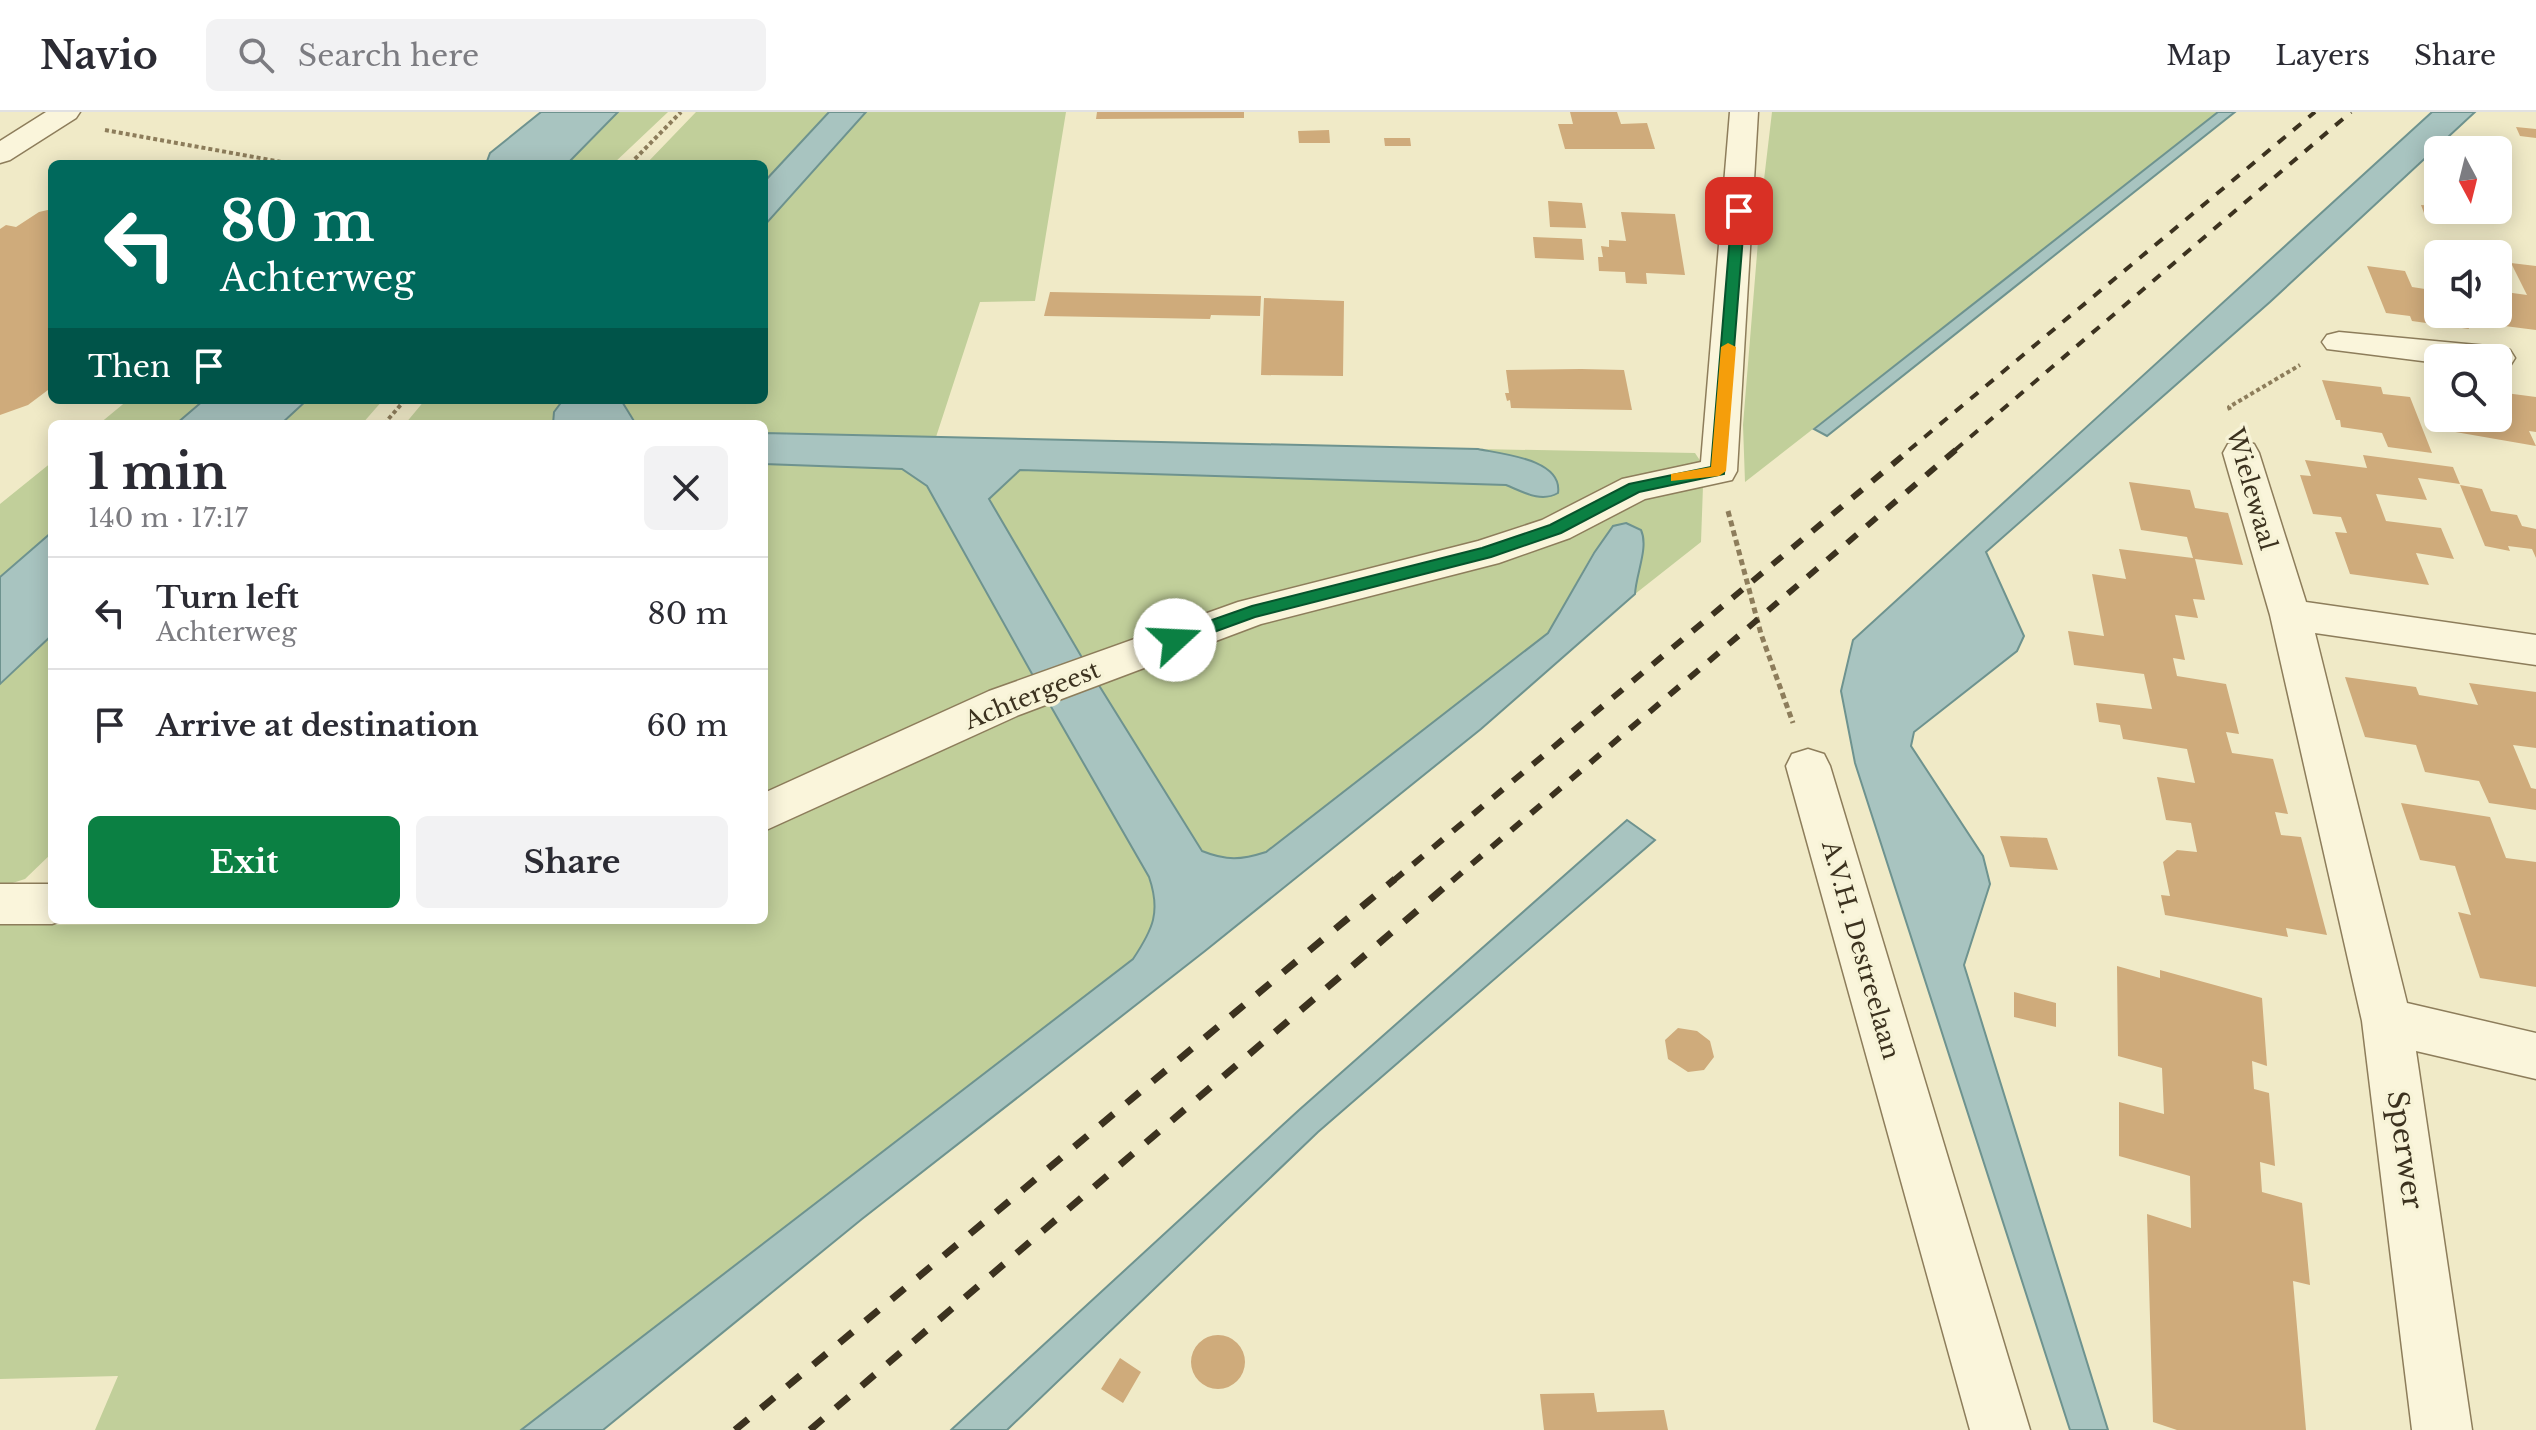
<!DOCTYPE html>
<html lang="en">
<head>
<meta charset="utf-8">
<style>
  body { margin:0; font-family:"Libre Baskerville",serif; background:#f2f2f3; color:#2b2b33; height:100vh; display:flex; flex-direction:column; font-size:30px; white-space:nowrap }
  * { box-sizing:border-box; margin:0 }
  p { font-size:26px; color:#7c7c81 }
  .icon { flex:none; width:44px; height:44px; fill:none; stroke:currentColor; stroke-width:2; stroke-linecap:round; stroke-linejoin:round }
  .map { position:relative; flex:1; overflow:hidden }
  .side { position:absolute; left:48px; top:308px; width:720px; height:504px; display:flex; flex-direction:column; background:#fff; border-radius:12px; box-shadow:0 4px 20px #0003 }
  .side>* { flex:none }
  .banner { position:absolute; left:48px; top:48px; width:720px; height:244px; border-radius:12px; box-shadow:0 4px 20px #0003; background:#00695c; color:#fff; overflow:hidden }
  .needle { width:52px; rotate:173deg }
  .tools { position:absolute; left:2424px; top:24px; display:grid; gap:16px }
  .tools a { display:grid; place-items:center; width:88px; height:88px; border-radius:12px; background:#fff; box-shadow:0 4px 20px #0003; font-size:40px }
  .pin { position:absolute; display:grid; place-items:center; width:68px; height:68px; color:#fff; margin:-34px; border-radius:16px; box-shadow:0 4px 12px #0006 }
  .me { position:absolute; width:88px; margin:-44px; rotate:70deg; stroke-linejoin:round; filter:drop-shadow(0 0 6px #0008) }
  .turn { display:flex; align-items:center; gap:28px; height:168px; padding:0 40px; font-size:36px }
  .turn .icon { width:104px; height:104px; stroke-width:2.5 }
  .turn b { display:block; font-size:56px; line-height:68px }
  .then { display:flex; align-items:center; height:76px; padding:0 40px; background:#0003; gap:16px; font-size:30px }
  .round { display:grid; place-items:center; flex:none; width:84px; height:84px; border-radius:12px; background:#f2f2f3 }
  .overview { display:flex; align-items:center; justify-content:space-between; height:136px; padding:0 40px }
  h1 { font-size:48px; font-weight:800; line-height:60px }
  .cta { display:flex; gap:16px; margin-top:auto; padding:16px 40px }
  .cta a { flex:1; height:92px; border-radius:12px; background:#0b8043; color:#fff; font-size:32px; font-weight:800; line-height:92px; text-align:center }
  .cta a+a { background:#f2f2f3; color:#2b2b33 }
  ul { padding:0; list-style:none }
  li { display:flex; align-items:center; gap:24px; height:112px; padding:0 40px; border-top:2px solid #e1e1e2 }
  li div { flex:1 }
  li b { display:block; font-size:30px }
  li em { font-style:normal }
  header { display:flex; align-items:center; gap:48px; box-sizing:border-box; height:112px; padding:0 40px; background:#fff; border-bottom:2px solid #e1e1e2 }
  header strong { font-size:38px }
  nav { display:flex; gap:44px; margin-inline-start:auto; font-size:28px }
  .search { width:560px; height:72px; background:#f2f2f3; display:flex; align-items:center; gap:20px; box-sizing:border-box; padding:0 28px; border-radius:12px; color:#7c7c81; font-size:30px }
  .map>svg:first-child { display:block }
</style>
</head>
<body>
<header>
<strong>Navio</strong>
<div class="search"><svg class="icon" aria-label="search" viewBox="0 0 24 24"><circle cx="10" cy="10" r="6"/><path d="M15 15l6 6"/></svg>Search here</div>
<nav><a>Map</a><a>Layers</a><a>Share</a></nav>
</header>
<div class="map">
<svg width="2536" height="1318" viewBox="0 0 2536 1318">
  <rect width="100%" height="100%" fill="#f0eac7"/>
  <path fill="#c1cf9a" d="M618,0H668L613,52H567Z
    M696,0H829L764,70V52H646Z
    M866,0H1066L1035,189L980,190L936,325L764,321V312H640L635,309L621,288H764V114Z
    M1772,0H2219L1745,370L1743,313L1761,93Z
    M128,288H204L176,312H99Z
    M307,288H383L362,312H281Z
    M425,288H563L554,300L553,312H405Z
    M1478,337L1695,341L1701,350L1629,365L1579,389L1547,411L1084,549L989,387L1020,358L1506,373L1531,384L1517,345Z
    M52,350V420L0,465V392Z
    M764,352L902,357L927,374L1036,569L764,688Z
    M1703,374L1701,430L1635,482C1636,462 1649,435 1641,418L1593,441L1548,521L1266,740C1241,748 1227,749 1202,740L1095,567L1260,510L1415,470L1489,454L1546,433L1625,388Z
    M52,523V741L25,767L0,775V572Z
    M1046,586L1149,765C1161,801 1153,817 1133,847L521,1318H95L118,1264L0,1267V813L764,808V716Z"/>
  <path fill="#a8c4c0" stroke="#6e938f" stroke-width="2" d="M541,0H618L567,52H486L490,41Z
    M829,0H866L764,114V70Z
    M2218,0H2235L1827,324L1814,317Z
    M2432,0H2475L2270,190L1986,440L2024,524L2017,539L1914,620L1911,634L1983,744L1990,772L1964,853L2108,1318H2070L1855,651L1841,579L1853,528Z
    M204,288H307L281,312H176Z
    M563,288H621L634,309L640,312H553L554,300Z
    M764,321L1478,337C1502,342 1563,347 1558,381C1541,391 1523,380 1506,373L1020,358L989,387L1084,549L1036,569L927,374L902,357L764,352Z
    M1626,411L1641,418C1649,435 1636,462 1635,482L1481,617L1205,839L862,1107L603,1318H521L1133,847C1153,817 1161,800 1149,765L1046,586L1095,567L1202,739C1227,749 1241,748 1266,740L1548,521L1594,441L1613,414Z
    M52,420V523L0,572V465Z
    M1627,708L1655,728L1318,1020L1007,1318H951L1299,998Z"/>
  <path fill="#cfab7b" d="M1097,0H1244V6L1096,7Z
    M1570,0H1617L1621,12L1647,11L1655,37H1565L1558,12H1573Z
    M2516,15L2536,17V26L2520,24Z
    M1329,18L1330,31H1299L1298,19Z
    M1384,26H1410L1411,34H1385Z
    M1548,89L1582,91L1586,116L1550,115Z
    M2421,93L2438,94L2445,103L2424,101Z
    M52,97V275L28,293L0,303V117L6,113L16,115L39,100Z
    M1621,100L1675,102L1685,163L1646,161L1647,172L1626,171L1625,160L1599,159L1598,145H1603L1601,134L1609,135V128L1626,129Z
    M1533,125L1582,127L1584,148L1535,146Z
    M2511,151L2536,154V218L2489,212L2486,206L2468,204L2498,202V179L2527,183Z
    M2367,154L2405,159L2412,175L2438,179V202H2463L2469,217L2412,209L2410,204L2386,201Z
    M1050,180L1261,184L1260,204L1211,203L1210,207L1044,204Z
    M1264,186L1344,189L1343,264L1261,263Z
    M1581,257L1624,258L1632,298L1511,296L1510,288L1507,289L1505,281H1509L1506,258Z
    M2322,268L2381,275L2383,282L2410,285L2432,341L2388,335L2382,321L2341,315L2340,308H2336Z
    M2498,280L2536,285V320L2529,319L2536,334L2438,317L2426,287L2438,289V306H2498Z
    M2363,343L2453,355L2460,372L2418,366L2427,388L2376,382L2386,409L2441,416L2454,447L2416,441L2429,473L2350,462L2335,420L2347,421L2341,405L2313,402L2300,363L2311,364L2305,348L2367,356Z
    M2129,370L2190,378L2195,396L2228,401L2243,453L2195,447L2205,488L2193,487L2198,506L2175,503L2185,548L2173,546L2177,564L2226,572L2239,622L2226,620L2232,641L2273,647L2288,702L2275,700L2281,723L2301,725L2327,823L2286,816L2288,825L2165,803L2161,783L2170,784L2163,750L2177,738L2197,740L2191,711L2166,708L2157,665L2195,671L2187,637L2123,627L2120,613L2099,610L2096,591L2152,597L2144,562L2074,553L2068,519L2104,524L2092,462L2126,467L2119,437L2193,446L2187,425L2141,418Z
    M2460,373L2482,377L2491,399L2517,403L2522,414L2536,417V446L2532,437L2508,434L2510,439L2485,434Z
    M2345,565L2416,575L2419,583L2478,593L2469,571L2536,580V636L2513,633L2531,676L2536,677V698L2489,691L2479,669L2425,660L2416,633L2365,625Z
    M2401,691L2490,705L2506,746L2536,750V875L2480,866L2458,800L2471,803L2455,754L2420,748Z
    M2000,724L2047,726L2058,758L2010,755Z
    M2117,854L2160,866V858L2262,886L2267,954L2252,949L2254,977L2269,981L2275,1054L2260,1050L2262,1080L2302,1091L2310,1173L2293,1169L2306,1318H2177L2153,1310L2147,1102L2191,1116L2190,1064L2119,1044V990L2164,1002L2162,956L2118,944Z
    M2014,880L2056,891V915L2014,905Z
    M1678,916L1697,919L1710,929L1714,945L1704,958L1688,960L1668,947L1665,928Z
    M1191 1250a27 27 0 1 1 54 0a27 27 0 1 1-54 0Z
    M1120,1246L1141,1260L1123,1291L1101,1277Z
    M1594,1281L1597,1300L1664,1298L1668,1318H1544L1540,1282Z"/>
  <g fill="none" stroke-linecap="round" stroke-linejoin="round">
    <defs>
      <path id="street" d="M46,0H80L76,6L10,48L0,51V29Z
        M1730,0H1758L1737,359L1732,368L1645,387L1570,426L1499,451L1261,512L1019,603L764,719V681L989,579L1238,490L1478,429L1542,408L1622,367L1701,350Z
        M2339,220L2498,235L2510,238L2515,246L2510,254L2498,257V246H2438V251L2327,237L2322,230L2327,223Z
        M2241,329L2254,332L2259,341L2306,490L2536,523V553L2315,521L2407,891L2536,921V967L2416,939L2472,1318H2412L2362,909L2270,503L2223,341L2228,332Z
        M1808,637L1824,642L1830,654L2030,1318H1970L1786,654L1792,642Z
        M0,772H52V808H64L52,812H0Z"/>
    </defs>
    <use href="#street" stroke="#8d7d5b" stroke-width="3"/>
    <path stroke="#8d7d5b" stroke-width="4" stroke-dasharray="4 3" stroke-linecap="butt" d="M105,18L293,52
      M630,52L681,0
      M2230,298L2229,295L2300,253
      M384,312L405,288"/>
    <path stroke="#8d7d5b" stroke-width="5" stroke-dasharray="6 4" stroke-linecap="butt" d="M1728,399L1761,522L1793,611"/>
    <use href="#street" fill="#faf5db" fill-rule="evenodd"/>
    <path stroke="#3c321f" stroke-width="4" stroke-dasharray="10 10" stroke-linecap="butt" d="M1909,338L2315,0
      M1955,338L2351,0"/>
    <path stroke="#3c321f" stroke-width="6" stroke-dasharray="13 13" stroke-linecap="butt" d="M1393,769L1912,336
      M1452,769L1958,336"/>
    <path stroke="#3c321f" stroke-width="7" stroke-dasharray="17 17" stroke-linecap="butt" d="M735,1318L1395,767
      M810,1318L1454,767"/>
  </g>
  <path fill="#0b8043" stroke="#07532c" stroke-width="2" d="M1739,95L1745,99L1724,362L1639,380L1561,421L1491,445L1255,505L1181,532H1169L1167,528L1169,523L1252,494L1482,436L1550,413L1629,372L1711,355L1732,99Z"/>
  <path fill="#f59e0b" d="M1728,231L1736,235L1726,359L1719,364L1671,369V362L1711,355L1721,235Z"/>
  <g text-anchor="middle" dominant-baseline="central" stroke-width="7" stroke-linejoin="round" paint-order="stroke">
    <g font-size="24" fill="#3c321f" stroke="#f7f3d7">
      <text transform="translate(2252 377) rotate(74)">Wielewaal</text>
      <text transform="translate(1032 583) rotate(-22)">Achtergeest</text>
      <text transform="translate(1861 838) rotate(74)">A.V.H. Destreelaan</text>
    </g>
    <g font-size="28" fill="#3c321f" stroke="#f7f3d7">
      <text transform="translate(2405 1038) rotate(82)">Sperwer</text>
    </g>
  </g>
</svg>
<div class="tools">
<a><svg class="needle" viewBox="-14 -14 28 28"><path d="M0-13l5 13h-10z" fill="#e53935"/><path d="M0 13l5-13h-10z" fill="#7c7c81"/></svg></a>
<a><svg class="icon" aria-label="sound" viewBox="0 0 24 24"><path d="M4 9h4l5-4v14l-5-4H4zM17 9q2 3 0 6"/></svg></a>
<a><svg class="icon" aria-label="search" viewBox="0 0 24 24"><circle cx="10" cy="10" r="6"/><path d="M15 15l6 6"/></svg></a>
</div>
<div class="pin" style="left:1739px;top:99px;background:#d93025"><svg class="icon" aria-label="arrive" viewBox="0 0 24 24"><path d="M6 21V4h12l-3 4 3 4H6"/></svg></div>
<svg class="me" style="left:1175px;top:528px" viewBox="-20 -20 40 40"><circle r="19" fill="#fff"/><path d="M0-13L10 11 0 6-10 11z" fill="#0b8043"/></svg>
<div class="banner">
<div class="turn"><svg class="icon" aria-label="left" viewBox="0 0 24 24"><path d="M17 20v-9H6M10 6l-5 5 5 5"/></svg><div><b>80 m</b>Achterweg</div></div>
<div class="then">Then<svg class="icon" aria-label="arrive" viewBox="0 0 24 24"><path d="M6 21V4h12l-3 4 3 4H6"/></svg></div>
</div>
<section class="side">
<div class="overview"><div><h1>1 min</h1><p>140 m · 17:17</p></div><a class="round"><svg class="icon" aria-label="close" viewBox="0 0 24 24"><path d="M6 6l12 12M18 6L6 18"/></svg></a></div>
<ul>
<li><svg class="icon" aria-label="left" viewBox="0 0 24 24"><path d="M17 20v-9H6M10 6l-5 5 5 5"/></svg><div><b>Turn left</b><p>Achterweg</p></div><em>80 m</em></li>
<li><svg class="icon" aria-label="arrive" viewBox="0 0 24 24"><path d="M6 21V4h12l-3 4 3 4H6"/></svg><div><b>Arrive at destination</b></div><em>60 m</em></li>
</ul>
<div class="cta"><a>Exit</a><a>Share</a></div>
</section>
</div>
</body>
</html>
